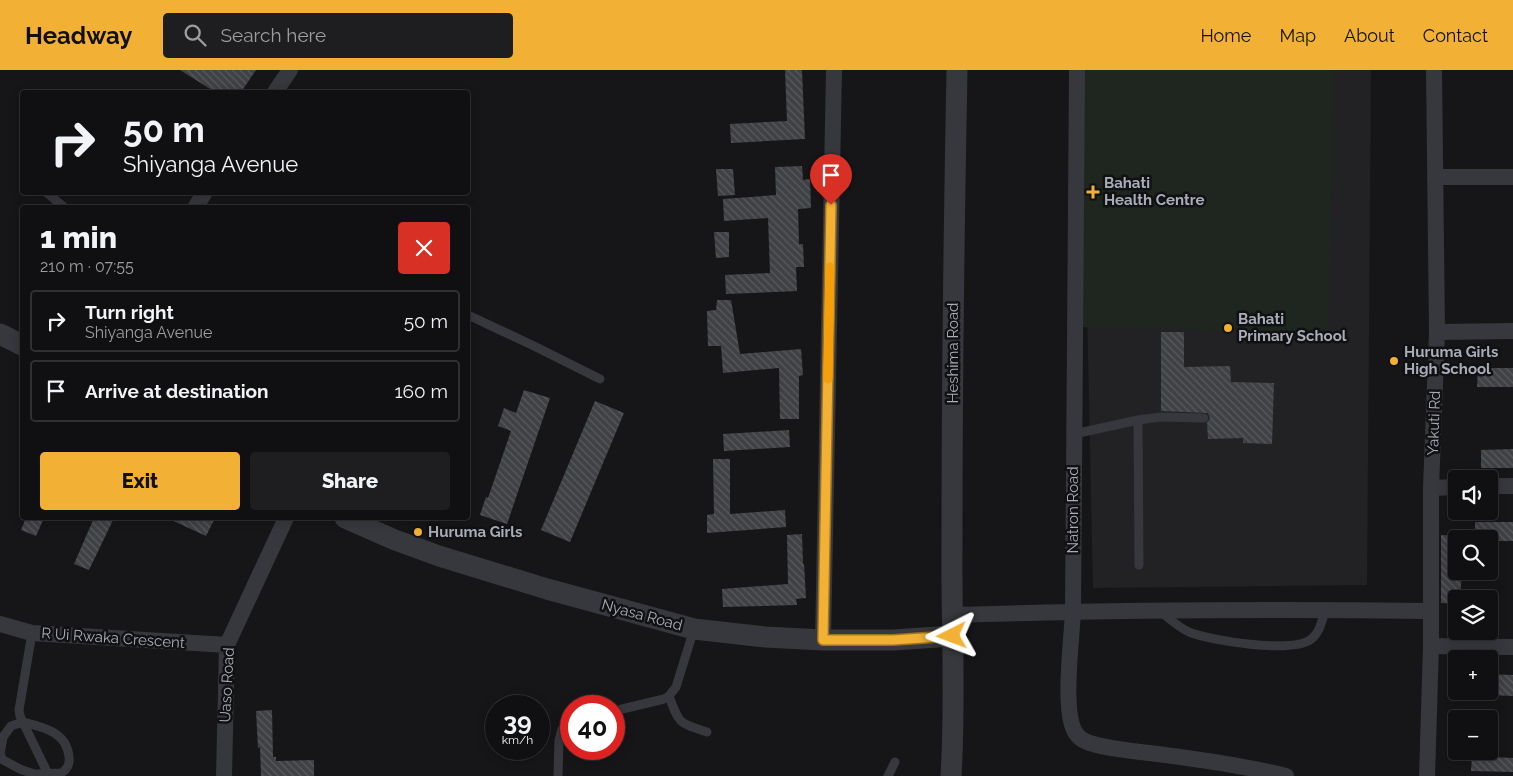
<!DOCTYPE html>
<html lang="en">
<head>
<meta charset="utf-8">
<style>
  body { margin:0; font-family:Raleway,sans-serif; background:#1e1e20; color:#f1f3f6; height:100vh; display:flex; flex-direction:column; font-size:19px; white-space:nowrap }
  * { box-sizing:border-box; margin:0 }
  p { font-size:16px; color:#9c9d9f }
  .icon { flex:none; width:28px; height:28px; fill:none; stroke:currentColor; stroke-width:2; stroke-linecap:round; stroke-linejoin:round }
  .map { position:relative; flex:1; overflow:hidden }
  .sheet { position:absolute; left:20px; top:135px; width:450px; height:315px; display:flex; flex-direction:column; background:#101012; border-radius:5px; box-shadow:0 2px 12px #0003,0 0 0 1px #303032 }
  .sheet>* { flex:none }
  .banner { position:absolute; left:20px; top:20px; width:450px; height:105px; border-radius:5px; box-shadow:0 2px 12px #0003,0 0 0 1px #303032; background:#101012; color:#f1f3f6; overflow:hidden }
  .buttons { position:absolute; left:1448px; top:400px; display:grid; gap:10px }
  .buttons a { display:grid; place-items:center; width:50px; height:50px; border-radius:5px; background:#101012; box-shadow:0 2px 12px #0003,0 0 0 1px #303032; font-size:25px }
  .speed { position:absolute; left:485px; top:625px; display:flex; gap:10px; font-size:25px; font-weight:700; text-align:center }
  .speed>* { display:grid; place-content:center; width:65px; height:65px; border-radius:50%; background:#101012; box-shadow:0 2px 12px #0003,0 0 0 1px #303032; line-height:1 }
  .speed small { font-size:12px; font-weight:400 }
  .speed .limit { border:8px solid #d22; background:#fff; color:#111 }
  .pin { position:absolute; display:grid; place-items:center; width:42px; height:42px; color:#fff; margin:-51px -21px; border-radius:50% 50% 50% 0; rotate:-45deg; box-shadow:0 0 5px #0007 }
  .pin .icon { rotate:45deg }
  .me { position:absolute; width:55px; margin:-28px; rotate:267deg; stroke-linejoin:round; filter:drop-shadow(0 0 4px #0008) }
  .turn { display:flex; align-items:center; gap:18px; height:105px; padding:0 20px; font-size:22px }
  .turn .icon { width:65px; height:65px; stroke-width:2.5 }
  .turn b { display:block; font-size:35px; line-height:42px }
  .round { display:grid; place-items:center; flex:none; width:52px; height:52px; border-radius:5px; background:#1e1e20 }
  .headline { display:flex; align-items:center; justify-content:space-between; height:85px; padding:0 20px }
  h1 { font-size:30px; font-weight:800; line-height:38px }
  .cta { display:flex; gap:10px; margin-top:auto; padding:10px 20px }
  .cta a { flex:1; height:58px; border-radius:5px; background:#f2b134; color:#111; font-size:20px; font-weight:800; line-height:58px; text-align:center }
  .cta a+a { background:#1e1e20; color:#f1f3f6 }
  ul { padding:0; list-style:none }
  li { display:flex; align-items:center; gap:15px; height:62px; margin:0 10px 8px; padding:0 10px; border:2px solid #303032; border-radius:5px }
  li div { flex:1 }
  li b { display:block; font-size:19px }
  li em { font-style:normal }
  header { display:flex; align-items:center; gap:30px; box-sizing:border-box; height:70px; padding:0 25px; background:#f2b134; color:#111 }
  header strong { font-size:24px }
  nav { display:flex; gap:28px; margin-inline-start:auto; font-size:18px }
  .search { width:350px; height:45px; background:#1e1e20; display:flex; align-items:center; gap:12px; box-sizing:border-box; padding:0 18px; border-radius:5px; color:#9c9d9f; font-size:19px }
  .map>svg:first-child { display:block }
</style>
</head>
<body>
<header>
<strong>Headway</strong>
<div class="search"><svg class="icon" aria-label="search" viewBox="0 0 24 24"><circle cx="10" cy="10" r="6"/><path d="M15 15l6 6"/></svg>Search here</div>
<nav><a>Home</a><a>Map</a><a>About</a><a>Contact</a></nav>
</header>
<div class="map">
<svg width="1513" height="706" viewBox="0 0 1513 706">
  <defs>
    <pattern id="building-back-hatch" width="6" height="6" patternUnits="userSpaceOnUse" patternTransform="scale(1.25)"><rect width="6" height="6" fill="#404145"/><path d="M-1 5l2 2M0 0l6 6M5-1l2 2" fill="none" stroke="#595a5e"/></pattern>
  </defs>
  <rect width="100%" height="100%" fill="#161618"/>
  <path fill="#222225" d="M1082,0H1371L1367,515L1093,518Z"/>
  <path fill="#1e261f" d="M1083,0H1335L1328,263L1077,257Z"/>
  <path fill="url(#building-back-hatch)" d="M180,0H256L241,22H215Z
    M785,0H802L805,69L731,73L730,54L787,51Z
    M802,96L803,110L810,109L811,138L798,139L799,174H803L804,197H796L797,221L726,224L725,205L770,203L768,148L724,151L723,129L776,125L775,97Z
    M716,99H733L735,125L718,126Z
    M714,162H729V187L716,188Z
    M717,230H731L740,284L801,279L803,305L799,306V349H780L779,298L723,303L721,276H708L707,241L716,240Z
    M1161,262H1184V297L1230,296L1231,312L1274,313L1272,374L1243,373V368L1208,369L1207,353L1210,348L1208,343L1161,341Z
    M1478,298H1513V317H1477Z
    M524,320L550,328L507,454L480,445L486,427L488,428L511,361L498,356L504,338L516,343Z
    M595,331L624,343L570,472L541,460Z
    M789,360L790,377L724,381L723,364Z
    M1513,379V398H1481V380Z
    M713,389H730V444L785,440L786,457L707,463V445L714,444Z
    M26,448H44L36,466L21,460Z
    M94,448H114L89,500L74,494Z
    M167,448H215L206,466Z
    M1475,452H1513V471H1489V469H1475Z
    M802,464L803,494H804L806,528L796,529L797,535L723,537L722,519L788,514L787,465Z
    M1441,465L1456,466V501H1462L1460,529H1456V534L1441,533Z
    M1489,604L1513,605V626L1489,625Z
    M272,640L273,687H276V691L314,690V706H261L260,677L258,678L256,641Z
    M1472,686L1513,688V702L1471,701Z"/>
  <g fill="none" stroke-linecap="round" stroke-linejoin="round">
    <path stroke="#37383d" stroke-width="9" d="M46,122L65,138
      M468,245L534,276L600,309
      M1138,350L1139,495
      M1074,364L1138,350L1161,347L1204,348
      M1161,542C1170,549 1178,557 1189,562C1211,571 1290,583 1310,570C1320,563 1322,551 1325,540
      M32,563L19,640L20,646L48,704
      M669,626C679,654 679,653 707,662
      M614,641L664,629L669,626L676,617L694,559
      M23,652C43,657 67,662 69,687C70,694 67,700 61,703L35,704L22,700L3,690L0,684L3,667L11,656Z
      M558,706L559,670L562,659L571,652
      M888,706L895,692"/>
    <path stroke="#37383d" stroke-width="16" d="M1077,0L1073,541C1072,569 1062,640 1075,662C1077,665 1081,669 1083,670C1097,678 1133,681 1150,683C1195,689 1241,695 1286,706
      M275,22L290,0
      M1435,107H1513
      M195,138L205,122
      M1437,262L1513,261
      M1489,416H1513
      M1431,418L1456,417
      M951,545C1111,540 1270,539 1430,541
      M0,554L32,563L227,575
      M823,570L834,0
      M1431,576L1513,577
      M224,706L227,575L286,448
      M1427,706L1431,576V418L1437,262L1434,0"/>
    <path stroke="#37383d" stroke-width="21" d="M0,264L22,275
      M345,448L395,470L439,486L547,519L694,559L765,567L823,570H893L952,566
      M951,706C956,627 951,547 952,468C952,312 954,156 957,0"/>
  </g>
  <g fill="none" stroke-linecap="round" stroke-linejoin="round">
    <defs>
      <path id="route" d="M831,135L823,570H893L952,566"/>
    </defs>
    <use href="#route" stroke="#9d7322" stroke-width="12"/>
    <use href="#route" stroke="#f2b134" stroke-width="9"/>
    <path stroke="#f59e0b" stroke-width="9" d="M828,309L830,197"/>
  </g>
  <g fill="#f2b134" stroke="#111113" stroke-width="2">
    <path d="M1090.5 114.5h5v5h5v5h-5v5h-5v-5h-5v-5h5z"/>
    <circle cx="1228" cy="258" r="5"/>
    <circle cx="1394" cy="291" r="5"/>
    <circle cx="418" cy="462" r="5"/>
  </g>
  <g text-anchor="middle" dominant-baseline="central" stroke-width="5" stroke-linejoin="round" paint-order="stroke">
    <g font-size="15" font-weight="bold" fill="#a8adb8" stroke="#111113" text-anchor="start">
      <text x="1104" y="113">Bahati<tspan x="1104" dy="17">Health Centre</tspan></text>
      <text x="1238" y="249">Bahati<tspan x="1238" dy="17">Primary School</tspan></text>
      <text x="1404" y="282">Huruma Girls<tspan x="1404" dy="17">High School</tspan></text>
      <text x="428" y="462">Huruma Girls</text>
    </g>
    <g font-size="15" fill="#a8adb8" stroke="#111113">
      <text transform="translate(953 283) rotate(-90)">Heshima Road</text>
      <text transform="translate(1434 353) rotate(-88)">Yakuti Rd</text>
      <text transform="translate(1073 440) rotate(-90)">Natron Road</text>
      <text transform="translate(642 545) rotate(15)">Nyasa Road</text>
      <text transform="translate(113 568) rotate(4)">R Ui Rwaka Crescent</text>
      <text transform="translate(227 615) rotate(-87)">Uaso Road</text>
    </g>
  </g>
</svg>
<div class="buttons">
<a><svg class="icon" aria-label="sound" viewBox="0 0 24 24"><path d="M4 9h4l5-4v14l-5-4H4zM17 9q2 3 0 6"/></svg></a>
<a><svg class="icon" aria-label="search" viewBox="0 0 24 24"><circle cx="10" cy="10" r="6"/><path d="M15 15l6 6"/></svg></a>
<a><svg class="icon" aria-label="layers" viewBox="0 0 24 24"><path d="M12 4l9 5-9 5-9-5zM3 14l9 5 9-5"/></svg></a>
<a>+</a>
<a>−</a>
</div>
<div class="speed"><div>39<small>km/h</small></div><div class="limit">40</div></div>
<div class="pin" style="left:831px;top:135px;background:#d93025"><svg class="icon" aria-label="arrive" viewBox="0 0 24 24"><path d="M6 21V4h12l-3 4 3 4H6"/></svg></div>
<svg class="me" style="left:952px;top:566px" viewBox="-20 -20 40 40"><path d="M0-17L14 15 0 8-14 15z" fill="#f2b134" stroke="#fff" stroke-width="4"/></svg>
<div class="banner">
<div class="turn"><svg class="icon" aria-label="right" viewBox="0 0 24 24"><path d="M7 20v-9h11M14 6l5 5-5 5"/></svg><div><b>50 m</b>Shiyanga Avenue</div></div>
</div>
<section class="sheet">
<div class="headline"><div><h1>1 min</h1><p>210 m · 07:55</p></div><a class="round" style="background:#d93025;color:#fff"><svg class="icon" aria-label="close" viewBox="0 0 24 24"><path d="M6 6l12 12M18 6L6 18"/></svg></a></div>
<ul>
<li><svg class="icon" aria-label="right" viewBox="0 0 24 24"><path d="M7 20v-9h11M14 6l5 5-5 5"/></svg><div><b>Turn right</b><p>Shiyanga Avenue</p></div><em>50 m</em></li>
<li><svg class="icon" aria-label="arrive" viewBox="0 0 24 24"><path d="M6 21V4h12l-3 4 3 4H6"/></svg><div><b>Arrive at destination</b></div><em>160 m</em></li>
</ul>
<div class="cta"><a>Exit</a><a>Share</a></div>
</section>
</div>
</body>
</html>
